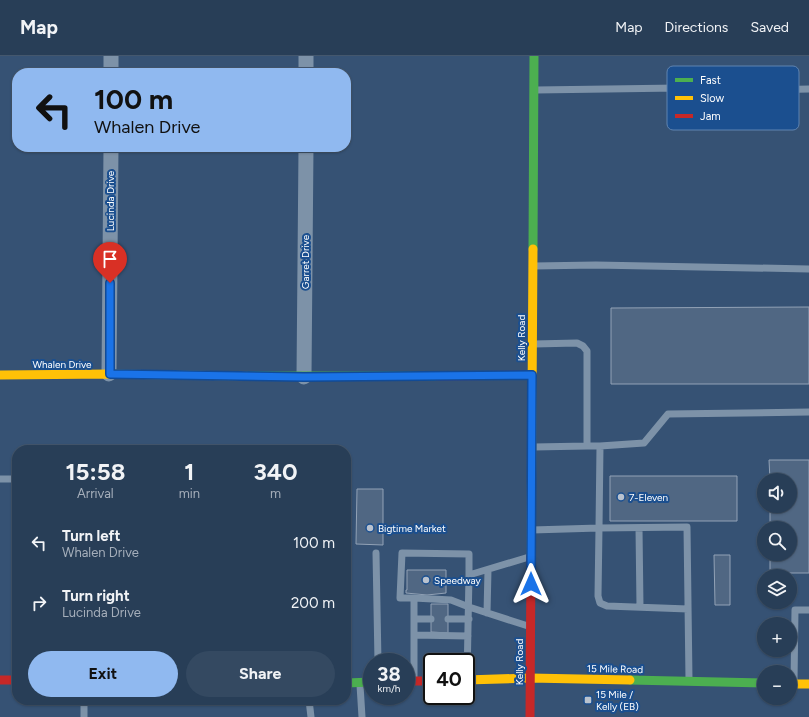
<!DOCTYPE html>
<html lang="en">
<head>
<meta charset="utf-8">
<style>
  body { margin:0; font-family:Figtree,sans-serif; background:#344961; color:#f1f3f6; height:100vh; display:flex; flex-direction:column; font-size:15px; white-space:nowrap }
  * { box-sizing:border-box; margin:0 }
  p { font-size:13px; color:#a5aeba }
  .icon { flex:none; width:22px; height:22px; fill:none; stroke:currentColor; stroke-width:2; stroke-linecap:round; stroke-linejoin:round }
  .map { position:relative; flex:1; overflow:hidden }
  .panel { position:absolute; left:12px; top:389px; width:339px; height:260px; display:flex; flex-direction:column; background:#283e57; border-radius:16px; box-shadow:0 1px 3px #0004,0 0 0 1px #44576d }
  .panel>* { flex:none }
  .top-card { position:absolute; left:12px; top:12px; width:339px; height:84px; border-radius:16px; box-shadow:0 1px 3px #0004,0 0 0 1px #44576d; background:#90b9f0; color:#111; overflow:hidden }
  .buttons { position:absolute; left:757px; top:417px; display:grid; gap:8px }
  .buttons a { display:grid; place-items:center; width:40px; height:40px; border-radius:50%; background:#283e57; box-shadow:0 1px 3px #0004,0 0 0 1px #44576d; font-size:20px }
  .speed { position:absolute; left:363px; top:597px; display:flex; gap:8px; font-size:20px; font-weight:700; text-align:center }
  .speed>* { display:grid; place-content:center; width:52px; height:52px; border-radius:50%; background:#283e57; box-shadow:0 1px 3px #0004,0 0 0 1px #44576d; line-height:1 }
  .speed small { font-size:10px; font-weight:400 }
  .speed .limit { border:2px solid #111; border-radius:6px; background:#fff; color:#111 }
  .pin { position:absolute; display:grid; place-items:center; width:34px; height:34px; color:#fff; margin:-41px -17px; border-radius:50% 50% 50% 0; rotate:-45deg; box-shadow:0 0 4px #0007 }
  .pin .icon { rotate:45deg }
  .me { position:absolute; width:44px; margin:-22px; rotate:0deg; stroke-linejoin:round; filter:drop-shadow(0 0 3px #0008) }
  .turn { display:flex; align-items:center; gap:14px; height:84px; padding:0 16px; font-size:18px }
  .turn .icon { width:52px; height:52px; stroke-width:2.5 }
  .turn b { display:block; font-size:28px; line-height:34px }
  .eta { display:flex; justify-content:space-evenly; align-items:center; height:68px; text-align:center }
  .eta b { font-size:24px; font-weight:700; line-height:28px }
  .action { display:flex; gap:8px; margin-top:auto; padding:8px 16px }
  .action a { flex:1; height:46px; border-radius:24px; background:#90b9f0; color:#111; font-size:16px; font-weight:700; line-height:46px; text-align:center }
  .action a+a { background:#344961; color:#f1f3f6 }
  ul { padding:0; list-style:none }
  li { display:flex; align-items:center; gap:12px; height:60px; padding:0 16px }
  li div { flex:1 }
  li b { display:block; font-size:15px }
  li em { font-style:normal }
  header { display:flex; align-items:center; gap:24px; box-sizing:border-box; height:56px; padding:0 20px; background:#283e57; border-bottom:1px solid #44576d }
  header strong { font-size:19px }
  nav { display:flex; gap:22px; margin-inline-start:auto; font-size:14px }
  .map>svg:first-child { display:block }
</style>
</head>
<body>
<header>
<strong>Map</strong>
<nav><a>Map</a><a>Directions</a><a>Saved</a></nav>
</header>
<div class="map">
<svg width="809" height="661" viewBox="0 0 809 661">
  <rect width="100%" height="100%" fill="#365274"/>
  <path fill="#506783" stroke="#92a2b6" d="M809,251V328H611V252Z
    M769,404H809V517H770V498H790V472H770V450H790V424H770Z
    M610,420H737V465H610Z
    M357,433H383V489L356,488Z
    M714,499H730V549H715Z
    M407,514H446V537L427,539L406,537V534H407Z
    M431,548H448V577L431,576Z"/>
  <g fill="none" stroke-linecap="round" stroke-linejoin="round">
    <path stroke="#7d92a8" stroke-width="7" d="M536,34L678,32L766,34L809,33
      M534,210L596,209L809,213
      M534,288L577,287L583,290L587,295V390L534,391
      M587,390H600L599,472L687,471L689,624
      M600,390L644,387L668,358L809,356
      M0,423H17
      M639,472L640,551
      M532,474L599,472L598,540L600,547L607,550L688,553
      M376,497L378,606
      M414,542H400L402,497L469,498V519
      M487,557L488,514
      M414,563H431
      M448,563H469
      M414,579L468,580
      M414,623V542L451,544L469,551L528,570
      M467,623L469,519L529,501
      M794,626L795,554H809
      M360,629L362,661
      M309,644L311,661
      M84,661V644"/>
    <path stroke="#7d92a8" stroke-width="15" d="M111,17V0
      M306,17V0
      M109,318L111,91
      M304,321L306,91"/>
    <path stroke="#4caf50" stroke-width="9" d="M533,193L534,0
      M246,320H437
      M630,624L764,627
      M346,627L372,626"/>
    <path stroke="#ffc107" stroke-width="9" d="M0,319L109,318L246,320
      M531,500L533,193
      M466,624L530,622L630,624
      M790,628H809"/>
    <path stroke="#c62828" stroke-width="9" d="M437,320L532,319
      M0,624H17
      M406,625H432
      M530,661L531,500"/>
  </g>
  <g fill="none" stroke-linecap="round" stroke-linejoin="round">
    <defs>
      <path id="route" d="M110,227V318L304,321L532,319L531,528"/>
    </defs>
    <use href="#route" stroke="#114b97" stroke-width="10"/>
    <use href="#route" stroke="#1a73e8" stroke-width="7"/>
  </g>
  <g fill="#b9c2ce" stroke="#1b4f8f" stroke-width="1.5">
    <circle cx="621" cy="441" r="4"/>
    <circle cx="370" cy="472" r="4"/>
    <circle cx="426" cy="524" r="4"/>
    <rect x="584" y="640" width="8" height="8" rx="2"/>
  </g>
  <g text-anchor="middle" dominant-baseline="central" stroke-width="4" stroke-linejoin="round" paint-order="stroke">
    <g font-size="10" fill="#fff" stroke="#1b4f8f">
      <text transform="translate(110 145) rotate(-90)">Lucinda Drive</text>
      <text transform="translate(305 206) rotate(-90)">Garret Drive</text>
      <text transform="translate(521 282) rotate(-90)">Kelly Road</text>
      <text x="62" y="308">Whalen Drive</text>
      <text transform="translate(519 606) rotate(-90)">Kelly Road</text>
      <text transform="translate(615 613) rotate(1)">15 Mile Road</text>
    </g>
    <g font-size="10" fill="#fff" stroke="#1b4f8f" text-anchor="start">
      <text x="629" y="441">7-Eleven</text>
      <text x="378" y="472">Bigtime Market</text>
      <text x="434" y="524">Speedway</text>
      <text x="596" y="638">15 Mile /<tspan x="596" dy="12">Kelly (EB)</tspan></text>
    </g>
  </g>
  <rect x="667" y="10" width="132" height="64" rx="6" fill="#1b4f8f" stroke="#5f84b1" stroke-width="1"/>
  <rect x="675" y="22" width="18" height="4" fill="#4caf50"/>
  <rect x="675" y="40" width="18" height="4" fill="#ffc107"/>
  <rect x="675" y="58" width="18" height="4" fill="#c62828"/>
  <g font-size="11" fill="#fff">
    <text x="700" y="28">Fast</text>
    <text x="700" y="46">Slow</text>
    <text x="700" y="64">Jam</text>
  </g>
</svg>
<div class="buttons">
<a><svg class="icon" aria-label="sound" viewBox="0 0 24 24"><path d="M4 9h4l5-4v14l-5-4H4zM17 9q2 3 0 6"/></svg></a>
<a><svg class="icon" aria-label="search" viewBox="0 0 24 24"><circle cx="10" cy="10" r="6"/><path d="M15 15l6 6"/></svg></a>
<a><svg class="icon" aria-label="layers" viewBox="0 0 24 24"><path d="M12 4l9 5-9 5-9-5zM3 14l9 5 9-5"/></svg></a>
<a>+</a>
<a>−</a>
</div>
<div class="speed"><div>38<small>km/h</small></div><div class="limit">40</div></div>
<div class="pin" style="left:110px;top:227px;background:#d93025"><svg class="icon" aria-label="arrive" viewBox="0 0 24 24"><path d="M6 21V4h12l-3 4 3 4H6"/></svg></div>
<svg class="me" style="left:531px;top:528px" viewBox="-20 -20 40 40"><path d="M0-17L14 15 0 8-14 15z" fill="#1a73e8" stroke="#fff" stroke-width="4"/></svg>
<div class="top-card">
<div class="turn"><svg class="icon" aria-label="left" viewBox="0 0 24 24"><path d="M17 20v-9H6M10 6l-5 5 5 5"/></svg><div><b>100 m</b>Whalen Drive</div></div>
</div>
<section class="panel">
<div class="eta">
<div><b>15:58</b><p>Arrival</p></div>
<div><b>1</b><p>min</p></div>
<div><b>340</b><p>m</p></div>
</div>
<ul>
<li><svg class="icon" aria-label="left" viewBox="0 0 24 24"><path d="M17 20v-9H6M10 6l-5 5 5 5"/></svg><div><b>Turn left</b><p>Whalen Drive</p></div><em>100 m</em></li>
<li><svg class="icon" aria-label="right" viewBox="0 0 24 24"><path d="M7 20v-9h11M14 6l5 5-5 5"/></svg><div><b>Turn right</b><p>Lucinda Drive</p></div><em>200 m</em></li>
</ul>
<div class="action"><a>Exit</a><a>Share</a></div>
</section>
</div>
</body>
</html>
